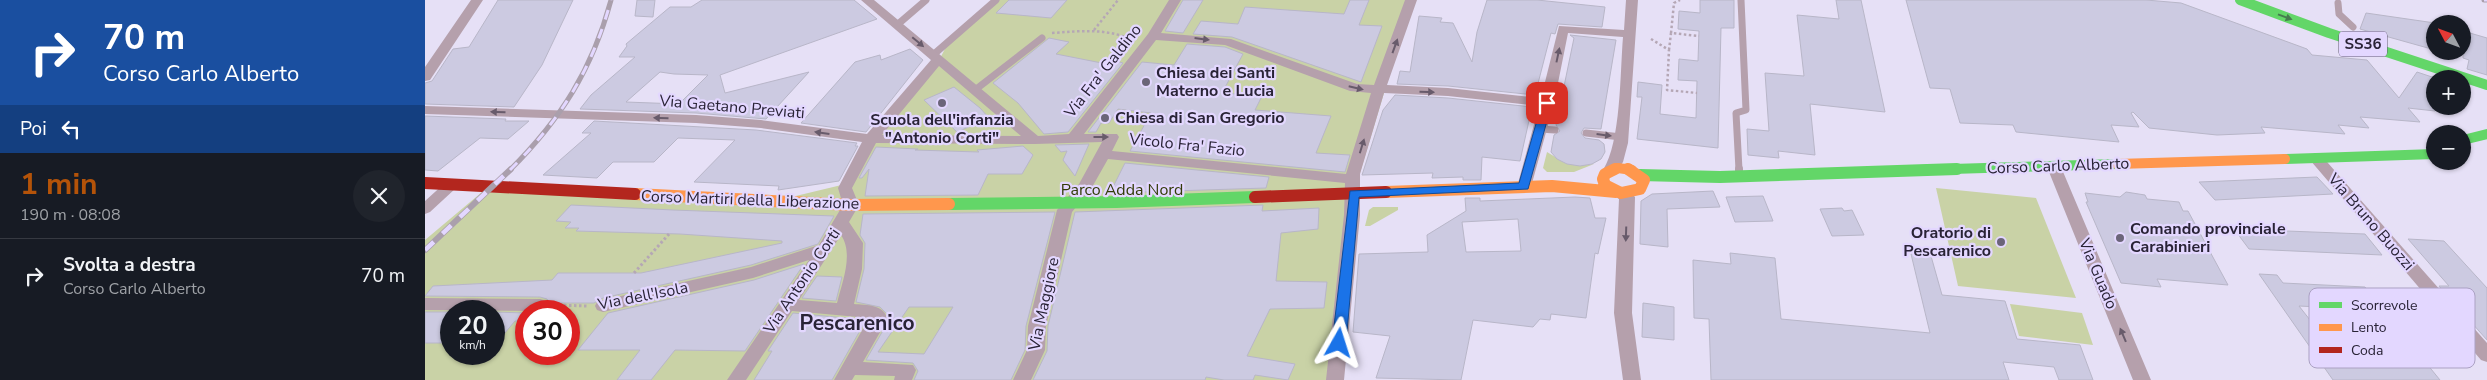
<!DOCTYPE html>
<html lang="it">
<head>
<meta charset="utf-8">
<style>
  body { margin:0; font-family:"Nunito Sans",sans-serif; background:#20242c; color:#f1f3f6; height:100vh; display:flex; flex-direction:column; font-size:19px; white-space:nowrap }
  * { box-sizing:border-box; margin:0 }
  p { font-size:16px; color:#9ea1a6 }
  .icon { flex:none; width:28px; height:28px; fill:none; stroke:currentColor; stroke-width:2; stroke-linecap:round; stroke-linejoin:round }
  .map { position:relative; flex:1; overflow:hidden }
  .panel { display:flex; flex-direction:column; background:#171b24; width:425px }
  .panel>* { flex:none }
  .hud { background:#1a4fa0; color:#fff; overflow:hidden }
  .needle { width:32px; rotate:311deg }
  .controls { position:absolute; left:2001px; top:15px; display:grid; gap:10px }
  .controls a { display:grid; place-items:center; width:45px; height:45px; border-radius:50%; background:#171b24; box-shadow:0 1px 4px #0004; font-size:25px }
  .speed { position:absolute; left:15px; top:300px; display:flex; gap:10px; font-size:25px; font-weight:700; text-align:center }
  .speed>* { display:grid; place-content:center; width:65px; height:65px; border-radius:50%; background:#171b24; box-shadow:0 1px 4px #0004; line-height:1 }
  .speed small { font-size:12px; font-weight:400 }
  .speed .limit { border:8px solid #d22; background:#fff; color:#111 }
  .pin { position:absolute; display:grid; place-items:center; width:42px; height:42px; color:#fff; margin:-21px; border-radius:10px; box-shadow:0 2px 8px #0006 }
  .me { position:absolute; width:55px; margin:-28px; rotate:6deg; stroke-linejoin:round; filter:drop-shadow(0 0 4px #0008) }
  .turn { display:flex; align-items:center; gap:18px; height:105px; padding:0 20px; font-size:22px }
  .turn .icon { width:65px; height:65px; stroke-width:2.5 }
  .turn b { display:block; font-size:35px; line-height:42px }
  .then { display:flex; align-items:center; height:48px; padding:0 20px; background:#0003; gap:10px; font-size:19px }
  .round { display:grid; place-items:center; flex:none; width:52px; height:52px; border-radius:26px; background:#20242c }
  .overview { display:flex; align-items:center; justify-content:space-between; height:85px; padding:0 20px }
  h1 { font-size:30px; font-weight:700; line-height:38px; color:#b45309 }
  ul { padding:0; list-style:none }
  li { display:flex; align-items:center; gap:15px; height:75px; padding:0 20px; border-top:1px solid #363941 }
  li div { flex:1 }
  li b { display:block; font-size:19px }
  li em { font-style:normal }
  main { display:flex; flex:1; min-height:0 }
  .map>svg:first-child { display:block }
</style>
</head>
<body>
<main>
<section class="panel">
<div class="hud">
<div class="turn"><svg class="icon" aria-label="right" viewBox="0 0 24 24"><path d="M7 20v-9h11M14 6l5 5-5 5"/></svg><div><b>70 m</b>Corso Carlo Alberto</div></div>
<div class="then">Poi<svg class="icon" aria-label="left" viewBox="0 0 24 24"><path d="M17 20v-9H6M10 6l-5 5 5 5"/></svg></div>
</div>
<div class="overview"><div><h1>1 min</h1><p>190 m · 08:08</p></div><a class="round"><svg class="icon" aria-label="close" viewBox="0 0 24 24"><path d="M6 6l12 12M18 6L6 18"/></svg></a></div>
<ul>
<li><svg class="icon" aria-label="right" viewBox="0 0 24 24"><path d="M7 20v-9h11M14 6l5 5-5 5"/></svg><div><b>Svolta a destra</b><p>Corso Carlo Alberto</p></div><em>70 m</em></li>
</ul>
</section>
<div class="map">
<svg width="2062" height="380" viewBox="0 0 2062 380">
  <rect width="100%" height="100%" fill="#e6e0f6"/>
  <path fill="#c9d2a6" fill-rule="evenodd" d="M570,0H987L922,216L911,380H0V240L57,192L354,200L429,182L443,139L511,66L522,45ZM26,311H69V354H26ZM101,311H144V354H101Z
    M1122,152C1142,164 1146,167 1169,164L1149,172H1122L1118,168Z
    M1511,188L1611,198L1651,298L1533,286Z
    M948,207H973V210L945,226H940L944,210Z
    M1585,304L1657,313L1668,345L1594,336Z"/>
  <path fill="#cccae1" stroke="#b8b6c8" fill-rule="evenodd" d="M73,0H148L117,65L89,107L0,104V83L7,81L28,49L44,47Z
    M212,0H230L228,17L210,16Z
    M277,0H429L452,19L295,75L300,93L384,72L341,119L271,113L155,109L166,95L210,57H194L202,46L201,44L245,7H266ZM235,72L249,74L283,75L254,104L201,102Z
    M584,0H642L626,18L571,13Z
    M758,0H778L758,33L740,31Z
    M925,0H944L934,25L957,26L936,82L807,37L768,34L776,21L813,24L820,7L919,14Z
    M1062,0H1112L1180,7L1177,27L1133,24L1130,34L1126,33L1110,95L1023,86L972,84L975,71L985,72L994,16L1017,18L1015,22L1028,23L1047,62L1052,32Z
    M1275,0H1309V28H1296L1293,148L1212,139L1217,97H1212L1213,82L1237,85L1235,114L1271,118L1272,81L1253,80L1254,59L1273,61L1274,31L1253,29L1254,11L1275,13Z
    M1411,0H1436L1460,112L1385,104L1390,155L1353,151L1354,158L1323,155L1322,129L1344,131L1340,73L1379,76L1372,15L1414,19Z
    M1481,0H1721L1756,3L1882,49L1887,55L1942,60L1974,98L1992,72L2010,78V111L1983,108L1995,122L1935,117L1944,128L1913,125L1920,134L1836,127L1840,133L1792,135L1724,128L1708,112L1706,113L1714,127L1686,125L1694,142L1591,132L1588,125L1535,123L1525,89L1505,88Z
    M1941,13L2010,23V50L1935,29Z
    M2038,31L2062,38V75L2042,69L2044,60L2038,58Z
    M1145,35L1191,40L1176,129L1159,128L1156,133L1160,138L1174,140L1179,144L1180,152L1176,159L1167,164L1155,166L1142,164L1132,159L1126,152L1129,135L1135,131L1131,125L1149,38Z
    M624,38L644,42L631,54L687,65L691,61L698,63L643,132L619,134L593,103L568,83Z
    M762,44L800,47L818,54L797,93L837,96L830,110L906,116L891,153L925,155L920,172L705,151L726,113L693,109L684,123H676L671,132H663L717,62L749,65Z
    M485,49L498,60L441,132L376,123L430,62L455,55L456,60Z
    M529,87L555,108L564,118L532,132L499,100Z
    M970,95L1023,98L1107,107L1095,161L1057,157L1056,180H1038V177L1007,178L1008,173L937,175L958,110Z
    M0,116L81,119L80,121H104L83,139L55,138L13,171L0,170Z
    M169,121L331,130L432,143L430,146H433L414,181L353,190L354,186L269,182L310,140L253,138L229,162H188L172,178L118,175L166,133H157Z
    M664,144L650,176L638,160L642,151L636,152L630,145Z
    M598,146L608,155L597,174H563L553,195L440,196L444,169L437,178H434L451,147L493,149L490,150L554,152L552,150Z
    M700,163L844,177L841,188L685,193Z
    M1892,177L1908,194L1790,200L1774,182Z
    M1288,191L1295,207L1242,209L1243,247L1215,244L1216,201L1227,194Z
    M1701,192L1720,195L1722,199L1754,202L1758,211H1763L1803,285L1732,279L1736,287L1696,283L1661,202H1663L1660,193L1695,197Z
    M1338,196L1348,221L1310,222L1301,197Z
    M1150,197L1165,198L1170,218H1181L1173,254L1170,253L1161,318L1126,314L1125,320L1115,319L1108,327L1048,320L1036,380L951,378L965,336L928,332L934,254L1003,252L1002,235L1041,211L1040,198H1055V201ZM1093,219L1096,251L1041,252L1037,222Z
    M146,205L248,210L409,216L393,244L326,265L178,298L169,303H136L128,311H120L125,304L122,299L115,297L0,296L8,286L127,280L133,273H216L357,243V241L255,234L151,231L154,228H140L146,222L131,221Z
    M838,205L837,211L894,208L893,229L856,233L851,281L902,282L899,308L845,309L822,356L870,364L863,380L830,375L828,380H799L781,377L780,380H608L622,351L623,326L650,212Z
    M1417,208L1419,211L1427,210L1439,235L1407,236L1395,209Z
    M630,212L601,326L600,350L586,380H489L493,371L488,363L441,360L464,320L462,314L455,307L431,302L439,269L440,243L435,235L438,214ZM484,307H528L499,354L453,352Z
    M1809,229L1940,234L1957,255L1824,249Z
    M1983,239L2019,241L2062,288V340L2014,286H2024Z
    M1305,253L1350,258L1356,319L1505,333L1486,254L1506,256L1517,295L1580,301L1592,339L1655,345L1668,380H1634L1629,367L1578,362L1584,380H1286L1284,319L1269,318L1268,260L1306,264Z
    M379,264L320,351L250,350L226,380H192L215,350H153L183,313L329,280Z
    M1834,274L1852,275L1858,283L1940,287L1959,310L1874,306L1911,353L1997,358L2015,380H1908Z
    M392,276L417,277L411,301L377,298Z
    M1218,303L1249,307V340L1217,337Z
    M0,312H26V343H0Z
    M69,312L101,313V321H90L79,334L69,333Z
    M368,313L441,320L407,380H329L347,351H343Z"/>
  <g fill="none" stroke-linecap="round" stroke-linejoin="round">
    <path stroke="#b5a7b5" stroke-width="2.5" stroke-dasharray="2.5 2.5" stroke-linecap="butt" d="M669,30L693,0
      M627,33C656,31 681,28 708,40
      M1246,33L1249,3L1255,0
      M1226,39L1244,50L1242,90L1272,93
      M1244,50L1246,33L1274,36"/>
    <path stroke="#b5a7b5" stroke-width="3" stroke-dasharray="2.5 2.5" stroke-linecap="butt" d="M209,273L244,234
      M129,305L162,306"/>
    <path stroke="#b5a0ac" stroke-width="7" d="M1913,3L1914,14L1928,27
      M472,25L501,0
      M508,55L571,0
      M550,90L617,38
      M1115,129L1130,130
      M1161,133L1196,137
      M1314,170L1311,113L1321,110L1316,0"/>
    <path stroke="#b5a0ac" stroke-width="8" d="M1314,169V177"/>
    <path fill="#b5a0ac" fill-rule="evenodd" d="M46,0H58L5,80L0,81V67Z
      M436,0H449L613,136L644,134L723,34L744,0H756L736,33L806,39L932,84L949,85L980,0H992L962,85L1023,88L1116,98L1134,26L1199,30L1201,0H1213L1203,143L1198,162L1190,173H1180L1178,170C1196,142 1195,73 1198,37L1143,33L1129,103L1106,187L1099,192L1092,187L1114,106L1023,96L959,93L935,174V215L919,380H901L919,215L920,183L683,159L666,189L647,212L621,326L620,350L606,380H588L602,350L603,326L632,210L654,184L677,142L610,144L451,143L427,188L434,205L424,222L438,243L437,269L429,304C440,305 461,304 462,320L438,362L488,365L491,370L487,380H469L470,376L430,375L427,380H409L444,318L367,311L321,380H302L384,260L328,278L178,312L172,310L170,306L172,302L178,300L326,267L394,245L418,205L413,188L437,142L336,128L271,123L0,114V106L271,115L336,120L442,134L506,60ZM731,40L800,45L925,91L946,93L921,174L687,151L694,137L692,134H659ZM514,66L596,136L457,135ZM416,235C429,254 417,282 412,303L374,300Z
      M1890,153L1895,154L2062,343V362L2056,360L1885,160L1883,157Z
      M1629,163L1636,167L1726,380H1708L1622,167Z
      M26,180L31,182L33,185L31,188L5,212L0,214V201L21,182Z
      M1191,187L1207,194L1210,197L1207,313L1216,380H1198L1189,313L1194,199L1183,192Z
      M0,298L115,299L121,301L123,305L121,309L115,311L0,310Z"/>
    <path stroke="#63d668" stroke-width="10" d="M1815,0L1904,33L2062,85
      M2038,140L2062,134
      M1860,159L2010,154
      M1494,170L1692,164"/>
    <path stroke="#63d668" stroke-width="12" d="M1215,175L1295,177L1532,169
      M524,204L691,202L830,197"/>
    <path stroke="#ff974d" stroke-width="10" d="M1692,164L1860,159
      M1188,170L1193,168L1207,170"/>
    <path stroke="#ff974d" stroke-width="12" d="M1190,169L1180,174L1178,179L1180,185L1196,193L1215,189L1219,180L1203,169
      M961,192L1127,186L1191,192
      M210,194L426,205L524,204"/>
    <path stroke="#b3261e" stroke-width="12" d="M0,183L210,194
      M830,197L961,192"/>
    <defs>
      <path id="rail-far1" d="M2059,0H2062
        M85,170C136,119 167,70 186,0"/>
      <path id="rail" d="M0,250L86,169"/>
    </defs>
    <use href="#rail-far1" stroke="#aa9fac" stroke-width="5"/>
    <use href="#rail" stroke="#aa9fac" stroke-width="6"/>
    <use href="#rail-far1" stroke="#e3d7ff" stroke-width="3" stroke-dasharray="10" stroke-linecap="butt"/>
    <use href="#rail" stroke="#e3d7ff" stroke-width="4.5" stroke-dasharray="12" stroke-linecap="butt"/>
  </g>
  <defs><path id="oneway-solid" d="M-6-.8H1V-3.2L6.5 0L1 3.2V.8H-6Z" transform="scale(1.25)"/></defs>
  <use fill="#467c4f" href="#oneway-solid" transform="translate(1860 17) rotate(20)"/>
  <g fill="#685b6b">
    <use href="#oneway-solid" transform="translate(777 39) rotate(7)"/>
    <use href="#oneway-solid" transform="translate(493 42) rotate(40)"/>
    <use href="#oneway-solid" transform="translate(970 46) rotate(-70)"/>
    <use href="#oneway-solid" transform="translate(1133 55) rotate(-78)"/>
    <use href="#oneway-solid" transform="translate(931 88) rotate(13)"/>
    <use href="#oneway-solid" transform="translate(1002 92) rotate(1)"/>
    <use href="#oneway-solid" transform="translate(73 112) rotate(-178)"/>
    <use href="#oneway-solid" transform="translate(236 118) rotate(-178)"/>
    <use href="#oneway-solid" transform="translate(397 133) rotate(-172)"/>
    <use href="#oneway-solid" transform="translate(1179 135) rotate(7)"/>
    <use href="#oneway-solid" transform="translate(676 137)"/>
    <use href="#oneway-solid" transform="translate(937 146) rotate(-73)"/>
    <use href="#oneway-solid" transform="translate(1201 234) rotate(92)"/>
    <use href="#oneway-solid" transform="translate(1698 335) rotate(-113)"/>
  </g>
  <path fill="#1a73e8" stroke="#114b97" d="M1122,100L1127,103L1103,189L934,197L921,343L914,348L909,347L907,343L925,191L1094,183L1117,103Z"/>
  <g fill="#6b6579" stroke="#e3d7ff" stroke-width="2">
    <circle cx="721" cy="82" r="5"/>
    <circle cx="517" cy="103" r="5"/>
    <circle cx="680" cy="118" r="5"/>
    <circle cx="1695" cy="238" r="5"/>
    <circle cx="1576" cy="242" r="5"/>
  </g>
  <g text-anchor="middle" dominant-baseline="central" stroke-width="4.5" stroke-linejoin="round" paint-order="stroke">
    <rect fill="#e3d7ff" stroke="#615972" stroke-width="1" x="1914" y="31.5" width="48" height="25" rx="4"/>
    <g font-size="15" font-weight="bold" fill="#292336">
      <text x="1938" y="44">SS36</text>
    </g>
    <g font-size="16" fill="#292336" stroke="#e3d7ff">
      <text transform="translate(678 71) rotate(-52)">Via Fra' Galdino</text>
      <text transform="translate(307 107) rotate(5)">Via Gaetano Previati</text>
      <text transform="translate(762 145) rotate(6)">Vicolo Fra' Fazio</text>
      <text transform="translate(1633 166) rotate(-2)">Corso Carlo Alberto</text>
      <text transform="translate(325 200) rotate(2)">Corso Martiri della Liberazione</text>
      <text transform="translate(1946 222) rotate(49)">Via Bruno Buozzi</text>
      <text transform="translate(1673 274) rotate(67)">Via Guado</text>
      <text transform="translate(377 281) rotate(-56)">Via Antonio Corti</text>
      <text transform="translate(218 296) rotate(-11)">Via dell'Isola</text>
      <text transform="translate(619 304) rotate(-78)">Via Maggiore</text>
    </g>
    <g font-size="16" font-weight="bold" fill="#292336" stroke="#e3d7ff" text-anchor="start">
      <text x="731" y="73">Chiesa dei Santi<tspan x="731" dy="18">Materno e Lucia</tspan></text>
      <text x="690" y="118">Chiesa di San Gregorio</text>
      <text x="517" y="120" text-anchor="middle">Scuola dell'infanzia<tspan x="517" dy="18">"Antonio Corti"</tspan></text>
      <text x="1705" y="229">Comando provinciale<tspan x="1705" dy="18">Carabinieri</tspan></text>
      <text x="1566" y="233" text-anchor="end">Oratorio di<tspan x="1566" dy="18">Pescarenico</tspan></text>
    </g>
    <g font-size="16" fill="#323b07" stroke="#e3d7ff">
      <text x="697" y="190">Parco Adda Nord</text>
    </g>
    <g font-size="21" font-weight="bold" fill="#292336" stroke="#e3d7ff">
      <text x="432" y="323">Pescarenico</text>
    </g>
  </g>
  <rect x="1884" y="288" width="166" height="80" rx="8" fill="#e3d7ff" stroke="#aba1c3" stroke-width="1"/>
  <rect x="1894" y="302" width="23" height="6" fill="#63d668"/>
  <rect x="1894" y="324" width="23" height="7" fill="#ff974d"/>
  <rect x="1894" y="347" width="23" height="6" fill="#b3261e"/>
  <g font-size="14" fill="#292336">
    <text x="1926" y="310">Scorrevole</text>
    <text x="1926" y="332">Lento</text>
    <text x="1926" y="355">Coda</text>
  </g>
</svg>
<div class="controls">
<a><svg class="needle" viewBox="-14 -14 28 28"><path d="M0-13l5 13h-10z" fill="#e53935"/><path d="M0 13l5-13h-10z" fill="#9ea1a6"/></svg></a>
<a>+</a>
<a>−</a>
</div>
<div class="speed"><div>20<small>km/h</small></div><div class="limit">30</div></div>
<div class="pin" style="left:1122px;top:103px;background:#d93025"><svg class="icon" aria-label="arrive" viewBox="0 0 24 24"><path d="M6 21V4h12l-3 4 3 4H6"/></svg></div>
<svg class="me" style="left:914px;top:343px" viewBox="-20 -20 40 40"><path d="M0-17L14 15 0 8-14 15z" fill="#1a73e8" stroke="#fff" stroke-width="4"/></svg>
</div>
</main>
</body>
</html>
